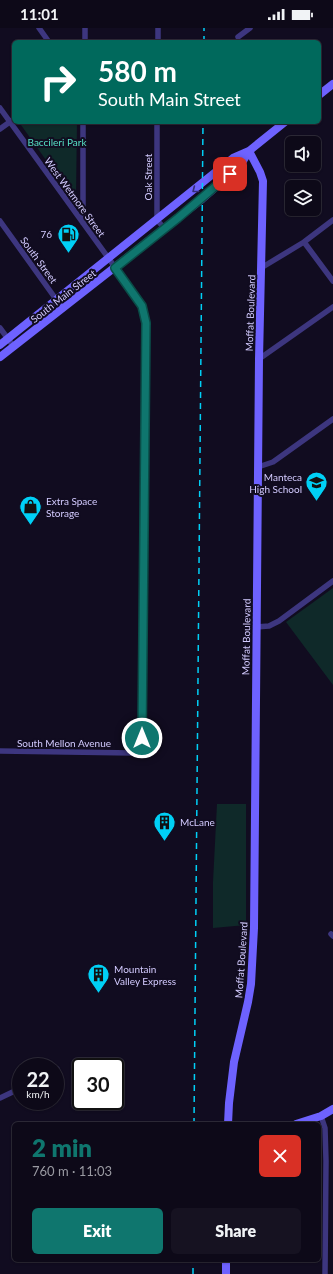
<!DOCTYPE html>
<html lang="en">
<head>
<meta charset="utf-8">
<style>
  body { margin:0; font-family:Lato,sans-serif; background:#161221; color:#f1f3f6; height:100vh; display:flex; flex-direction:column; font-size:15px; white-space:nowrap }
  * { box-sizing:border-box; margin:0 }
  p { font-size:13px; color:#9a9aa2 }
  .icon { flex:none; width:22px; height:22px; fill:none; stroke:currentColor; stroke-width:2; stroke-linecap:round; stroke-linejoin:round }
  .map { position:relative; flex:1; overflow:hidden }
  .sheet { position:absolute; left:12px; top:1094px; width:309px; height:140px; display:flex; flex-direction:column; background:#0d0918; border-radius:6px; box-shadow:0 1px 3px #0004,0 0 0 1px #2d2a37 }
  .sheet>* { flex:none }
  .hud { position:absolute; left:12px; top:12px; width:309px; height:84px; border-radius:6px; box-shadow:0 1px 3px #0004,0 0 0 1px #2d2a37; background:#00695c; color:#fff; overflow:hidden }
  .controls { position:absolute; left:285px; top:108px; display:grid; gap:8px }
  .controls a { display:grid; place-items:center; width:36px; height:36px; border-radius:6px; background:#0d0918; box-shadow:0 1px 3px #0004,0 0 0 1px #2d2a37; font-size:20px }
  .speed { position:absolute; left:12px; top:1030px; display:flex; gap:8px; font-size:20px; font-weight:700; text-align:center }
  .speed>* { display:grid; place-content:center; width:52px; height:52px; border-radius:50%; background:#0d0918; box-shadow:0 1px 3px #0004,0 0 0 1px #2d2a37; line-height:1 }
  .speed small { font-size:10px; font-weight:400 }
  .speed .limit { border:2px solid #111; border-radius:6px; background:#fff; color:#111 }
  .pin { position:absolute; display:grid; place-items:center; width:34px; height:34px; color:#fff; margin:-17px; border-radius:8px; box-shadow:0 2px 6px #0006 }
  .me { position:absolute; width:44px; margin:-22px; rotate:0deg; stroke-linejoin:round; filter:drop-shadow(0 0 3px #0008) }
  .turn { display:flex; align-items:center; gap:14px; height:84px; padding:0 20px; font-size:18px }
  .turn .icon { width:52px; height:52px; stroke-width:2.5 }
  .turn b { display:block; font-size:28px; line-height:34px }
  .round { display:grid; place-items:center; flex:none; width:42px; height:42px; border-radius:6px; background:#161221 }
  .summary { display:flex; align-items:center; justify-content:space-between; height:68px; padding:0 20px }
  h1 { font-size:24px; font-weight:800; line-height:30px; color:#0f766e }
  .button { display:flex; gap:8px; margin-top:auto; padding:8px 20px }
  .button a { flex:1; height:46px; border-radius:6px; background:#0f766e; color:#fff; font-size:16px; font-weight:800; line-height:46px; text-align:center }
  .button a+a { background:#161221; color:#f1f3f6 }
  .status { display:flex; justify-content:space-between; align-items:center; height:28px; padding:0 20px; background:#0d0918; direction:ltr }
  .status svg { height:11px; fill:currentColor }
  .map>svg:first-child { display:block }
</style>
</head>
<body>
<div class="status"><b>11:01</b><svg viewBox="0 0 49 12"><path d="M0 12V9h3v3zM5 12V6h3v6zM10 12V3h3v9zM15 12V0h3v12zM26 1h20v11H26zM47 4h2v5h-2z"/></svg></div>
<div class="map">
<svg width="333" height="1246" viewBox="0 0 333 1246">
  <rect width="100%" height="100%" fill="#110c20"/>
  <path fill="#0f2929" d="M21,94H77L76,169L73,170L21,97Z
    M333,560V657L286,594Z
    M217,776H246V897L213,900V854Z"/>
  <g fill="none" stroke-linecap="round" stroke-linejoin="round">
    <path stroke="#3d367f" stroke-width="5.5" d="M39,0L49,14
      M85,0V14
      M238,9L250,0
      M158,14V0
      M0,80L138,271L144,284L146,295L141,719L137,724L133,725L0,723
      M157,94V192L165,201
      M0,101L14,91
      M0,193L63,281
      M83,195V94
      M304,214L333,253
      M261,240L304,214L333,192
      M0,300L14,319
      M259,331L333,279
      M258,439L273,434L333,391
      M256,599L269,598L279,593L333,553
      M331,906L333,908
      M55,1043L57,1041
      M0,1070L21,1060
      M321,1088L325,1100L326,1133L325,1246"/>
    <path stroke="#6e62ff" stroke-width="8" d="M319,67L333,56
      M0,317L233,130L249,123L285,94
      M0,329L202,171L240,138L249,123
      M228,1096L229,1075L234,1034L248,974L251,956L254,900L259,331L263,153L260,144L249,123
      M296,1096L321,1088L333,1081
      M226,1246V1232"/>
    <path stroke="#00d0f6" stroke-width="1.5" stroke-dasharray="6 5" stroke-linecap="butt" d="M204,14V0
      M194,1096L203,94
      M193,1246V1232"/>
  </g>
  <defs><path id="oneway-chevron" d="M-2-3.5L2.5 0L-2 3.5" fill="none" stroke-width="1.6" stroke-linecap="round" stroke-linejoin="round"/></defs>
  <use stroke="#362e79" href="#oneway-chevron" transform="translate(195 162) rotate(142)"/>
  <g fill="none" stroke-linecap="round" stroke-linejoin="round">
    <defs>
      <path id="route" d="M142,710L146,295L142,278L115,240L178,190L230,146"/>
    </defs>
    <use href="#route" stroke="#0a4d48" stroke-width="10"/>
    <use href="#route" stroke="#0f766e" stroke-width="7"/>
  </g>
  <defs>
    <symbol id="fuel-pin" viewBox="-11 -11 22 30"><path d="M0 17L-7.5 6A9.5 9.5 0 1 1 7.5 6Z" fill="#00d0f6" stroke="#110c20"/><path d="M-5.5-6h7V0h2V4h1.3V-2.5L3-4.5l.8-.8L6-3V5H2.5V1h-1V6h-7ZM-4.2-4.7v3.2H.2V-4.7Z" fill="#111"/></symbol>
    <symbol id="school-pin" viewBox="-11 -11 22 30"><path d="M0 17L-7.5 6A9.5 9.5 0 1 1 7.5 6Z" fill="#00d0f6" stroke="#110c20"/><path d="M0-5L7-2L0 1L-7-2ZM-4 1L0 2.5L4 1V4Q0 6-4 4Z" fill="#111"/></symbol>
    <symbol id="shop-pin" viewBox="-11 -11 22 30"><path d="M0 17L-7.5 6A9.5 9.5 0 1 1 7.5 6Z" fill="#00d0f6" stroke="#110c20"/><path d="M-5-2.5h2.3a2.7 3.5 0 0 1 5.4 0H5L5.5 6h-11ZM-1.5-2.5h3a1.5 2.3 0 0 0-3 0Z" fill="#111"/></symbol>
    <symbol id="building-pin" viewBox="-11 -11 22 30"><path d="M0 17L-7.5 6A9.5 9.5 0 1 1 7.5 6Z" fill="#00d0f6" stroke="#110c20"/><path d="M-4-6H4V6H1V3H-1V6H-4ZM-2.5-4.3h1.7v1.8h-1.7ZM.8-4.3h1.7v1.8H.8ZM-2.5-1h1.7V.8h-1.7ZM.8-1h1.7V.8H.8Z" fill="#111"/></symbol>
  </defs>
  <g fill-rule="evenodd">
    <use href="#fuel-pin" x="56" y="194" width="25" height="34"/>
    <use href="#school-pin" x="304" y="442" width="25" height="34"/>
    <use href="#shop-pin" x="18" y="466" width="25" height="34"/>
    <use href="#building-pin" x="152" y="782" width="25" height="34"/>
    <use href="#building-pin" x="86" y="934" width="25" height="34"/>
  </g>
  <g text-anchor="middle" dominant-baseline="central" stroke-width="4" stroke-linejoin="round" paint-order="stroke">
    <g font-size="10" fill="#56e0c5" stroke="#110c20">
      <text x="57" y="114">Baccileri Park</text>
    </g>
    <g font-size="10" fill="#d3cbff" stroke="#110c20">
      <text transform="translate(148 149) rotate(-90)">Oak Street</text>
      <text transform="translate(75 169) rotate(54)">West Wetmore Street</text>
      <text transform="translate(39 232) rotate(54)">South Street</text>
      <text transform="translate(63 268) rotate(-38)">South Main Street</text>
      <text transform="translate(250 285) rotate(-88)">Moffat Boulevard</text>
      <text transform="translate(246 609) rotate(-89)">Moffat Boulevard</text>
      <text x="64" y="715">South Mellon Avenue</text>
      <text transform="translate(241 932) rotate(-86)">Moffat Boulevard</text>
    </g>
    <g font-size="10" fill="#d3cbff" stroke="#110c20" text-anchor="start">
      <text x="52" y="206" text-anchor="end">76</text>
      <text x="302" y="449" text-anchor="end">Manteca<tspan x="302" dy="12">High School</tspan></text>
      <text x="46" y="473">Extra Space<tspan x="46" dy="12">Storage</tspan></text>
      <text x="180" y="794">McLane</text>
      <text x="114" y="941">Mountain<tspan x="114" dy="12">Valley Express</tspan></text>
    </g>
  </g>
</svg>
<div class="controls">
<a><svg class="icon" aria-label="sound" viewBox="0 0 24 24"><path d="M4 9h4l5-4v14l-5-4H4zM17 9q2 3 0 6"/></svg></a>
<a><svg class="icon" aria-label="layers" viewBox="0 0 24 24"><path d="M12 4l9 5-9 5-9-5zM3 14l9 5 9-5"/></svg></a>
</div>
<div class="speed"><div>22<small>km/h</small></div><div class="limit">30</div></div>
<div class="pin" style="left:230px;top:146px;background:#d93025"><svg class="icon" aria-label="arrive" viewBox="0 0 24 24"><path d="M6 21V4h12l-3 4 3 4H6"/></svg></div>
<svg class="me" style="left:142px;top:710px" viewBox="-20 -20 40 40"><circle r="17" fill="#0f766e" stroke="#fff" stroke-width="3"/><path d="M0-11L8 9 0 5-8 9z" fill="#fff"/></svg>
<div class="hud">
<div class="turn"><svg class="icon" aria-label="right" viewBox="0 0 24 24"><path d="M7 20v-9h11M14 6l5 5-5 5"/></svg><div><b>580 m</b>South Main Street</div></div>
</div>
<section class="sheet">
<div class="summary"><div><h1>2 min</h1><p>760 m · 11:03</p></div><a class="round" style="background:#d93025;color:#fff"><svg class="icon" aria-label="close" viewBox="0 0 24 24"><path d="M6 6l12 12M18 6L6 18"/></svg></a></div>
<div class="button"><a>Exit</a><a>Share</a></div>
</section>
</div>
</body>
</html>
